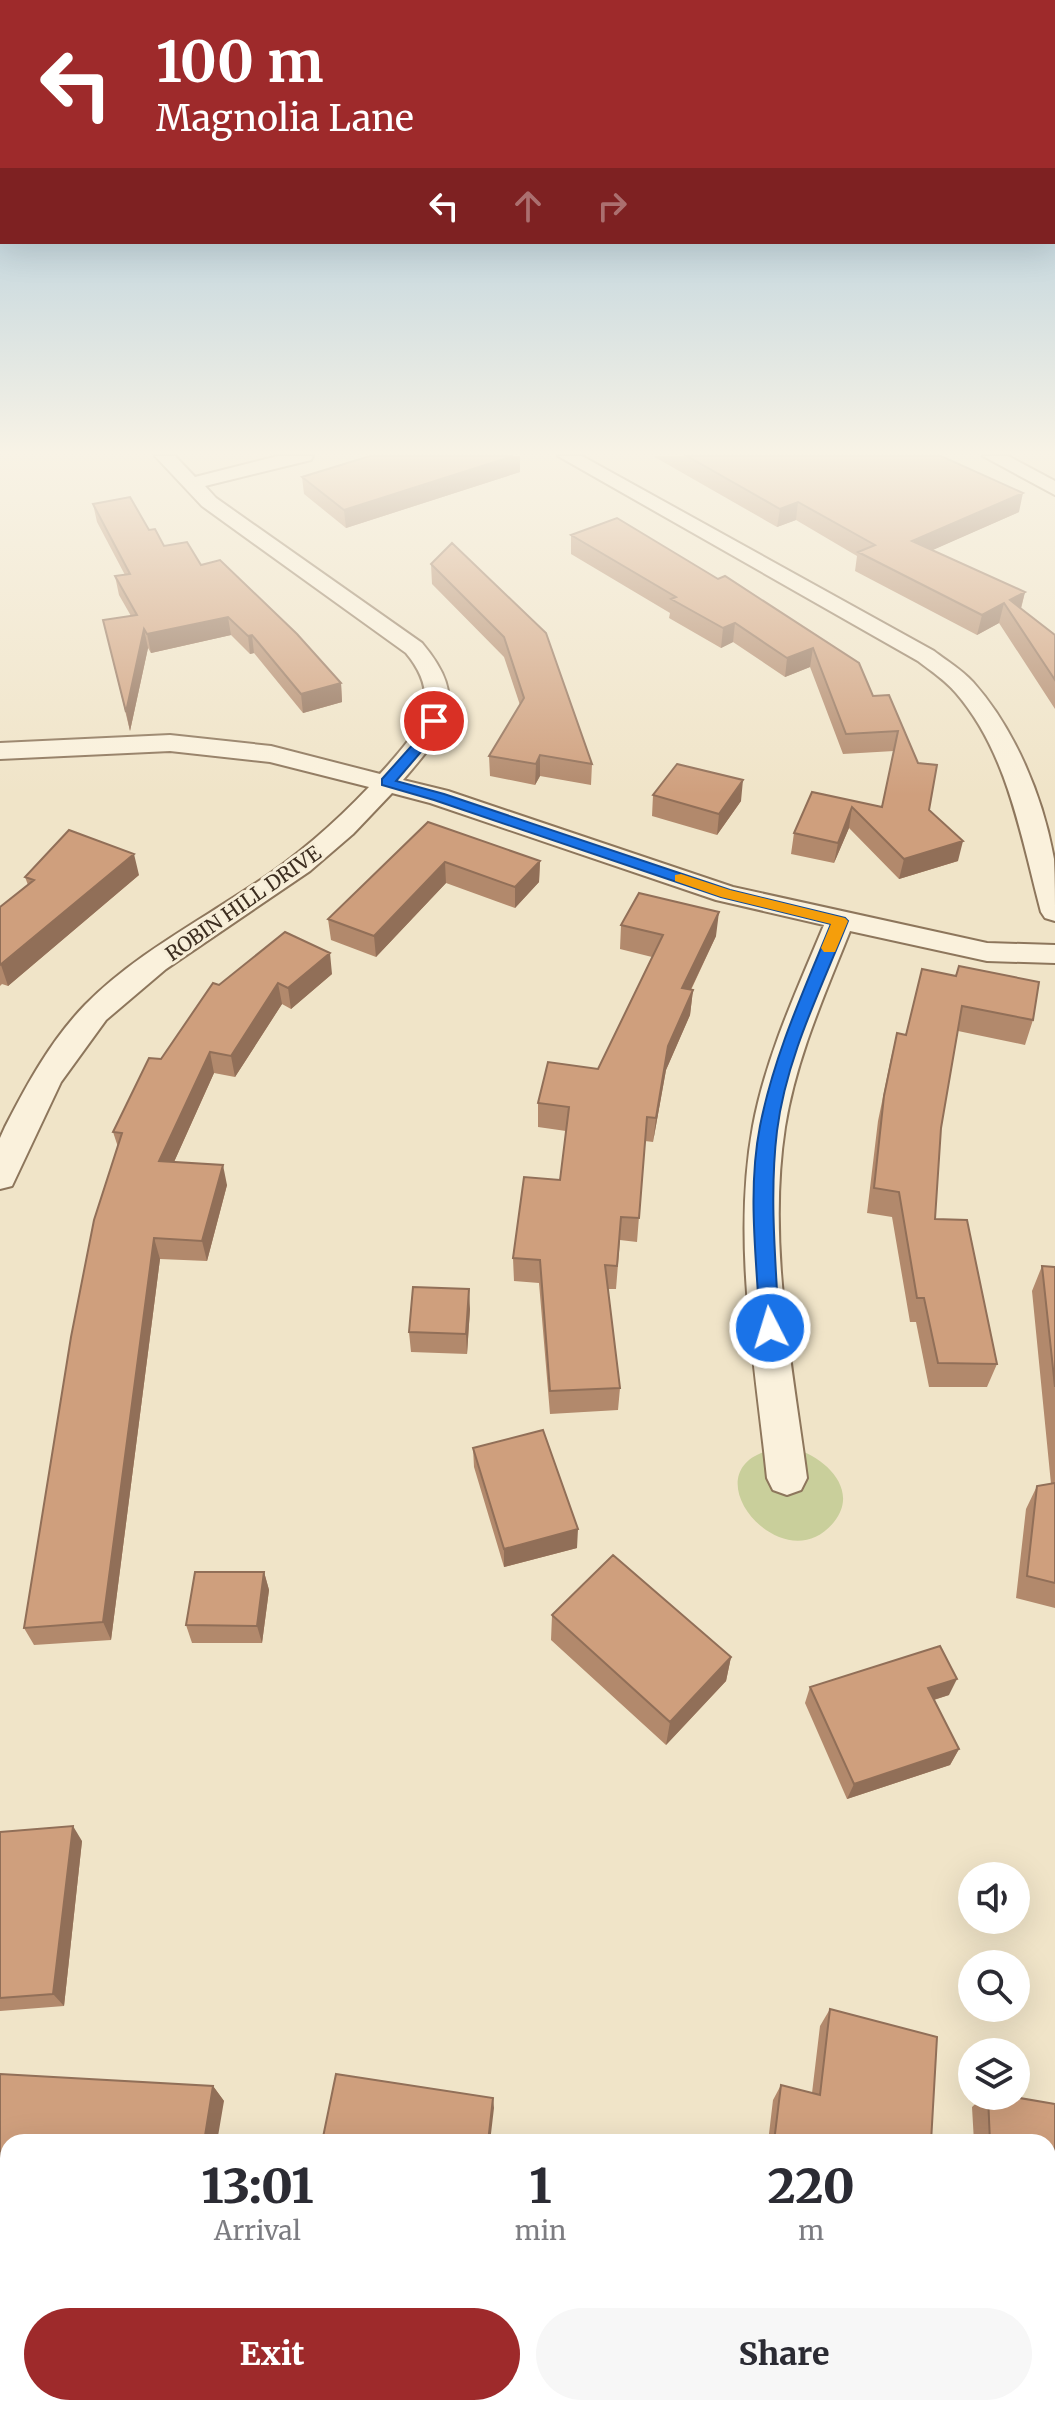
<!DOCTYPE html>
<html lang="en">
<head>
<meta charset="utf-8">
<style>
  body { margin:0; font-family:Merriweather,serif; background:#f7f7f7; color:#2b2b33; height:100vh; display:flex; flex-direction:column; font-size:30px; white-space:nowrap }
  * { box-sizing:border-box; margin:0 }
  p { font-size:26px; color:#7c7c81 }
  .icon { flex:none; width:44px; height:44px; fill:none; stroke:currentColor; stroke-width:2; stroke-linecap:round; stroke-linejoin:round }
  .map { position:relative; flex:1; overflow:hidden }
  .details { position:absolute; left:0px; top:2134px; width:1056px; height:282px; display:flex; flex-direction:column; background:#fff; border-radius:24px 24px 0 0; box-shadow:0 8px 32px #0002 }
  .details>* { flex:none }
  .top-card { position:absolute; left:0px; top:0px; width:1056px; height:244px; box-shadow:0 8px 32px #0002; background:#9e2a2b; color:#fff; overflow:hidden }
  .tools { position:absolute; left:958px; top:1862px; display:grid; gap:16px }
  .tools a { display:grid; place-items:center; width:72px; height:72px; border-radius:50%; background:#fff; box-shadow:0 8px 32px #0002; font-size:40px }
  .pin { position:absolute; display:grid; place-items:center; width:68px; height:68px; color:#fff; margin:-34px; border:4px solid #fff; border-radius:50%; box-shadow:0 2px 8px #0007 }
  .me { position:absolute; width:88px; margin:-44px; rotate:355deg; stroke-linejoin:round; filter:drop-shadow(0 0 6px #0008) }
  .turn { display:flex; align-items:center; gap:28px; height:168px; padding:0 24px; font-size:36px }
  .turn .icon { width:104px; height:104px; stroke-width:2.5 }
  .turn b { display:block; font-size:56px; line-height:68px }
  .lanes { display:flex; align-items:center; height:76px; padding:0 24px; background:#0003; justify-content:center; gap:40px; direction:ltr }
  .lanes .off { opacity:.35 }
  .eta { display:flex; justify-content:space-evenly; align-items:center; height:136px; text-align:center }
  .eta b { font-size:48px; font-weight:800; line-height:56px }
  .cta { display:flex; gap:16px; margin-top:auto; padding:16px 24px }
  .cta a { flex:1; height:92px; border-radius:48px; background:#9e2a2b; color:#fff; font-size:32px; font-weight:800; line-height:92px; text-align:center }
  .cta a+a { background:#f7f7f7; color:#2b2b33 }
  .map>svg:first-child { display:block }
</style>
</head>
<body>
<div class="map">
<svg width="1055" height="2415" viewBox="0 0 1055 2415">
  <rect width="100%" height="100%" fill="#f0e4c8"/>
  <path fill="#c9cf9b" d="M795,1449C825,1457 860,1490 834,1522C785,1583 692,1477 764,1452C773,1449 785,1450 795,1449Z"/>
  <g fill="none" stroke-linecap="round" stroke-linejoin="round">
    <defs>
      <path id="street" d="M155,456H175L195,477L278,456H313L311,460L205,486L216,498L422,643C471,701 446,730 403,780L448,791L733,887L987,943L1055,945V963L987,961L850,931C825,994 796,1058 785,1127C767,1243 792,1363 807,1478L801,1490L787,1495L773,1490L767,1478C755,1362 732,1241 753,1126C766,1056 797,990 824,925L716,900L430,803L392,793L353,834L310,871L166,969L106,1020L61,1082L12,1186L0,1189V1138L5,1127C27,1084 51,1040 85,1005C133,956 196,923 253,885C296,857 334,824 369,787L270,762L170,751L0,759V743L170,735L271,746L380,774C415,735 447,702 406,653L202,506Z
        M558,456H582L934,651C947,661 962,670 973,682C1015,729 1043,797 1054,859C1055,879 1055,901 1055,921L1045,918L1041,912C1021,837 1008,753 956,693C945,680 931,671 918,661Z
        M983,456H1008L1055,481V495Z
        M0,2377H8V2408H36L33,2415H0Z
        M265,2408H428L431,2415H268Z"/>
    </defs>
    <use href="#street" stroke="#8d765c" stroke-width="4"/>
    <use href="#street" fill="#faf1dc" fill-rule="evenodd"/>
  </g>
  <path fill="#b2896c" d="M653,456H941L1019,512L932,550L1025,592L1021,609L1055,635V709L999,623L977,635L855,571L857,556L796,520L777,527Z
    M520,472L346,528L304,494L302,477Z
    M93,504L149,530L164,546L201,565L341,683L342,702L303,713L254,653L250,654L231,635L151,653L148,648L130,731L103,620L131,616L119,595L115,576L125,575L97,522Z
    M571,535L718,579L725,576L873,696L889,695L929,810L958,861L899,879L849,828L834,863L791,854L794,833L812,792L882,807L894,751L843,754L810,667L785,677L733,642L721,648L669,618L670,613L571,554Z
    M452,543L592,764L591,785L540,776L535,785L490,776L489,756L520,705L504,657L432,584L431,564Z
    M653,795L741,801L717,835L652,816Z
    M428,822L540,861L539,882L515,908L446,883L376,957L331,940L328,919Z
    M139,875L8,986L2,984L0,986V907L28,885L25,877Z
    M621,925L716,936L691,990H693L690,1015L666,1070L653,1142L645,1141L637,1242L620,1240L616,1289H608L620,1388L618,1410L550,1414L539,1283L514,1281L513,1258L560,1180L566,1131L538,1127V1103L598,1069L652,957L620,949Z
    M922,969L1033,1020L1025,1045L958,1031L941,1128L935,1219L997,1364L987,1387H929L916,1322H910L892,1217L867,1213L878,1121L891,1058L897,1033L906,1035Z
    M332,974L291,1009L282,1004L235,1077L214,1073L174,1162L227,1185L207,1261L160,1259L111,1640L34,1645L24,1628L118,1147L113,1132L161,1059L219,985Z
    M1042,1266L1055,1267V1608L1016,1598L1026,1509L1037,1486L1051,1484L1032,1291Z
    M470,1309L467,1354L411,1352L409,1332Z
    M473,1448L577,1548L504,1567L474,1467Z
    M264,1572L269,1590L262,1643H192L186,1625Z
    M552,1615L731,1657L726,1681L666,1745L551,1640Z
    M810,1687L949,1695L934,1700L959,1749L950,1765L847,1799L805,1703Z
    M0,1832L82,1841L64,2006L0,2011Z
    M830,2009L931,2142H768L773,2100L781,2085L812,2093L820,2026Z
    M0,2074L213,2086L224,2101L8,2142V2197L0,2196Z
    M984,2096H1008L1055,2104V2240L1048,2239V2142H974L972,2107Z"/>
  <path fill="#916f58" d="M513,456H520V472L346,528L344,510Z
    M1023,493L1019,512L908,561L912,541Z
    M798,502L796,520L777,527L780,509Z
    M1025,592L1020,611L1010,600Z
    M1004,603L999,623L977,635L982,615Z
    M228,617L231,635L151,653L147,634Z
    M735,623L733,642L721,648L723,628Z
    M144,629L148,648L130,731L126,712Z
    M252,635L254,653L250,654L248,636Z
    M813,648L810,667L785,677L787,658Z
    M341,683L342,702L303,713L301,694Z
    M540,755V776L535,785L536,764Z
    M743,780L741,801L717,835L719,814Z
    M852,807L849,828L834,863L838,843Z
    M963,841L958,861L899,879L904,859Z
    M134,854L139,875L8,986L1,965Z
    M540,861L539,882L515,908V887Z
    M445,862L446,883L376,957L374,936Z
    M719,912L716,936L680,1012L682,988Z
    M330,953L332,974L291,1009L288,988Z
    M278,983L282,1004L235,1077L231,1056Z
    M693,990L690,1015L666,1070L653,1142L656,1118L668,1046Z
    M210,1052L214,1073L165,1182L159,1161Z
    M223,1165L227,1185L207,1261L202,1241Z
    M154,1238L160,1259L111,1640L103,1622Z
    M469,1289L470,1309L467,1354L466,1334Z
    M578,1529L577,1548L504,1567V1549Z
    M264,1572L269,1590L262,1643L257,1626Z
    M731,1657L726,1681L666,1745L670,1722Z
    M957,1679L949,1695L920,1704L928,1688Z
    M959,1749L950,1765L847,1799L854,1784Z
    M73,1826L82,1841L64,2006L53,1994Z
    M213,2086L224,2101L217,2142H204Z
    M493,2098L494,2108L490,2142H488Z"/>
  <path fill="#cf9f7d" stroke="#916f58" stroke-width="2" d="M370,456H513L344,510L302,477Z
    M687,456H941L1023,493L912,541L1025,592L1010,600L1055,635V680L1004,603L982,615L858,552L875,545L798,502L780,509Z
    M130,497L149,530L155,529L164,546L187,542L201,565L220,560L297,634L341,683L301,694L252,635L248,636L228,617L147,634L144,629L126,712L103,620L137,615L115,576L130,574L93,504Z
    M617,518L718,579L725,576L859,663L873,696L889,695L918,763L937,765L929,810L963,841L904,859L852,807L838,843L794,833L812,792L882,807L898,731L846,734L813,648L787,658L735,623L723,628L671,599L676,597L571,535Z
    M452,543L546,633L592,764L540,755L536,764L489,756L524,698L504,637L431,564Z
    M677,764L743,780L719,814L653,795Z
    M428,822L540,861L515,887L445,862L374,936L328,919Z
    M69,830L134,854L0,965V907L34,880L25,877Z
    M639,893L719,912L682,988L693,990L668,1046L656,1118L647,1117L639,1218L621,1217L617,1266L605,1265L620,1388L550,1391L540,1260L513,1258L524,1177L560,1180L569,1107L538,1103L548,1062L598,1069L663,935L621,925Z
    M285,932L330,953L288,988L278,983L231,1056L210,1052L159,1161L223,1165L202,1241L154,1238L103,1622L24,1628L71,1337L94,1220L122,1133L113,1132L149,1058L161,1059L213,983L219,985Z
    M959,966L1039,982L1033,1020L962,1006L941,1128L935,1219L967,1220L997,1364L938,1363L924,1298H917L899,1192L874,1188L884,1096L897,1033L906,1035L922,969L956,976Z
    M1042,1266L1055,1267V1387Z
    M413,1287L469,1289L466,1334L409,1332Z
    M543,1430L578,1529L504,1549L473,1448Z
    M1055,1483V1583L1027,1576L1037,1486Z
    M613,1555L731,1657L670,1722L552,1615Z
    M195,1572H264L257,1626L186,1625Z
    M940,1646L957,1679L928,1688L959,1749L854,1784L810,1687Z
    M73,1826L53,1994L0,1998V1832Z
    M830,2009L937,2037L931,2142H774L781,2085L820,2095Z
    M0,2074L213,2086L204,2142H8V2186L0,2185Z
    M336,2074L493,2098L488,2142H322Z
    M988,2096H1008L1055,2104V2226L1048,2225V2142H990Z"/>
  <linearGradient id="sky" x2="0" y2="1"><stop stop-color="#8fbad6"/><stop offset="0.57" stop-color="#f8f3e6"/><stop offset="1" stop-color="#f8f3e6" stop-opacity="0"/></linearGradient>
  <rect width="1055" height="795" fill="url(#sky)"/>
  <path fill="#1a73e8" stroke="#114b97" stroke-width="2" d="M430,719L441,721L426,746L396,781L444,794L730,890L845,918L848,921C821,989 786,1058 777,1131C769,1197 776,1263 779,1328L776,1334H763L760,1328C757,1262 747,1192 760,1126C774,1055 804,990 831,924L721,897L434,800L382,785V779L416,741Z"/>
  <path fill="#f59e0b" d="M681,874L730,890L845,918L848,921L835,952H824L821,948L831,924L721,897L675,881V875Z"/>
  <g text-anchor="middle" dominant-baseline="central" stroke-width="6" stroke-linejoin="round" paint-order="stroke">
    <g font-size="20" fill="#3d2e20" stroke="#f7eed8">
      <text transform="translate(243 903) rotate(-35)">ROBIN HILL DRIVE</text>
    </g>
  </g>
</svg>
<div class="tools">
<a><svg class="icon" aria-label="sound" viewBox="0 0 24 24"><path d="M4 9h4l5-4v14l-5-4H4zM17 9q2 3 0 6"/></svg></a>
<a><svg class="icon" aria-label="search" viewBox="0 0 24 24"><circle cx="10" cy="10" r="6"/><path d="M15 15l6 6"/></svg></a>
<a><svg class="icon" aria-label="layers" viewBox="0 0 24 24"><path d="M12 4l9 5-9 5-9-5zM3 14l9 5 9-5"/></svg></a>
</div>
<div class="pin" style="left:434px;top:721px;background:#d93025"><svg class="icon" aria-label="arrive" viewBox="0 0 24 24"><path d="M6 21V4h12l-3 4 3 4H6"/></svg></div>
<svg class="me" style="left:770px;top:1328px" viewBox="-20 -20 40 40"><circle r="17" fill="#1a73e8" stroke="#fff" stroke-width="3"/><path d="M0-11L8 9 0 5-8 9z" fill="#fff"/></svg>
<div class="top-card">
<div class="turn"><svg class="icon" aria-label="left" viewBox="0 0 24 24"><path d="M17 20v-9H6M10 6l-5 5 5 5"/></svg><div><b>100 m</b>Magnolia Lane</div></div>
<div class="lanes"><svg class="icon" aria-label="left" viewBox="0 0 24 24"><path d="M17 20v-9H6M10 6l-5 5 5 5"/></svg><svg class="icon off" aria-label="ahead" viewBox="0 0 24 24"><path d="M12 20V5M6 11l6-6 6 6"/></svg><svg class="icon off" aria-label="right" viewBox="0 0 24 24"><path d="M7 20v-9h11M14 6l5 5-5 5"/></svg></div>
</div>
<section class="details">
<div class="eta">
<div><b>13:01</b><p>Arrival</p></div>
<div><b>1</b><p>min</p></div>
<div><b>220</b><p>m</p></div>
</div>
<div class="cta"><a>Exit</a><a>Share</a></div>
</section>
</div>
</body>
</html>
